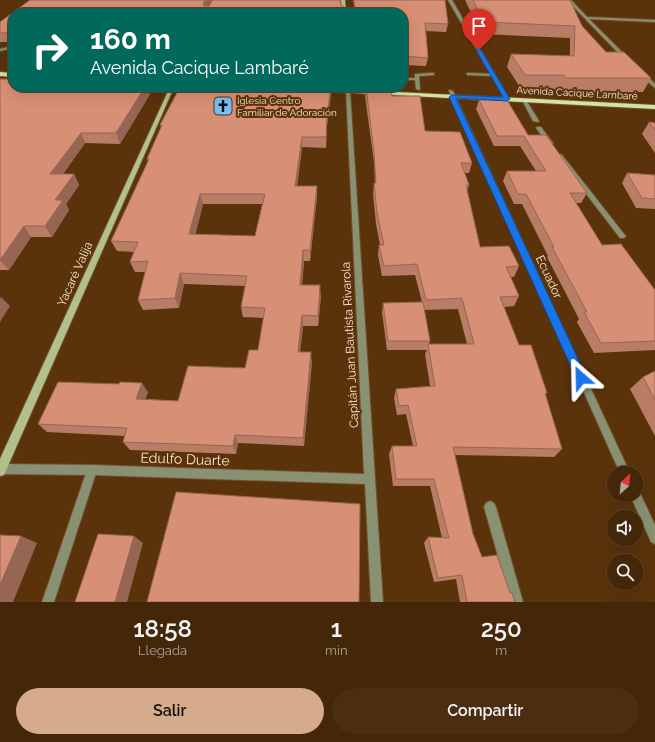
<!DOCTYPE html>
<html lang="es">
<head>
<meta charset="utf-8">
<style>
  body { margin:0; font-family:Raleway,sans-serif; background:#4b2e12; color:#f1f3f6; height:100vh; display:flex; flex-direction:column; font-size:15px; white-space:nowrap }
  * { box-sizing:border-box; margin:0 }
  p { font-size:13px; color:#afa59c }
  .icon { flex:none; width:22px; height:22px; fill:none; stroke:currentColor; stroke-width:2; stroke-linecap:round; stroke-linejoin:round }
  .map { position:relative; height:602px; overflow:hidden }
  .side { display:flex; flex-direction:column; background:#442608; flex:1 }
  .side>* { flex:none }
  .top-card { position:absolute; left:8px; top:8px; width:400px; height:84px; border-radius:16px; box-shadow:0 4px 16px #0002,0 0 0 1px #5c4329; background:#00695c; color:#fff; overflow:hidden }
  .needle { width:26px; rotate:27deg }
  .fabs { position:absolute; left:607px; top:466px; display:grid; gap:8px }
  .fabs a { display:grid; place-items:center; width:36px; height:36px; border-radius:50%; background:#442608; box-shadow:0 4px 16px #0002,0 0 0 1px #5c4329; font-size:20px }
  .pin { position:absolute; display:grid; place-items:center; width:34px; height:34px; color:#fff; margin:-41px -17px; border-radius:50% 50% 50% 0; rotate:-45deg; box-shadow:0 0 4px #0007 }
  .pin .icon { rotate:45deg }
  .me { position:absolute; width:44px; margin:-22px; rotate:335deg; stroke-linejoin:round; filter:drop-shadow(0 0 3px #0008) }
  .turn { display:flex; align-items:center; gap:14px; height:84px; padding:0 16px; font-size:18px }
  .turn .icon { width:52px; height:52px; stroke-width:2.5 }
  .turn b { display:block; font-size:28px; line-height:34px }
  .eta { display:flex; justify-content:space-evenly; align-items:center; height:68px; text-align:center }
  .eta b { font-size:24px; font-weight:600; line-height:28px }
  .action { display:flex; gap:8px; margin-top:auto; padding:8px 16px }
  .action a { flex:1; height:46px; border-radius:24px; background:#d6ab8b; color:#111; font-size:16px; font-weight:600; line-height:46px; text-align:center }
  .action a+a { background:#4b2e12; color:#f1f3f6 }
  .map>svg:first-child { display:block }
</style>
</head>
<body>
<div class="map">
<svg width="655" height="602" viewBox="0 0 655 602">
  <rect width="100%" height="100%" fill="#5a330b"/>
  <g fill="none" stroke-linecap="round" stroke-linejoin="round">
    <defs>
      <path id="lane" d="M567,0H571L587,17L655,20V22L589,19L630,60L626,61Z
        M13,46V48L0,51V49Z
        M432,73H434V75L419,76L420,90L416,89L415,80H403V78H415V74Z
        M469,73L493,74L495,75L493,76L467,75V73Z
        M640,73H644L655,84V88L640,75Z
        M390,87H394V88L392,89Z
        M522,99L526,100L539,121L538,122L533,121L522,100Z
        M537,127H541L553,143L552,144H548L536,128Z
        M560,154L562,155L624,234L626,236L624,238H620L558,157L557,156Z
        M92,465L96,466L97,470L54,602H42L87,470L88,466Z
        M490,501L494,503L496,507L523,602H511L484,507L486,503Z"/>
      <path id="street" d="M448,0H452L509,99V100L505,99Z
        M346,90L350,91L383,602H371L365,484L92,475L0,474V464L92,465L364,474Z
        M449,90L453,91L630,473H620L449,91Z
        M636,490L639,491L655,525V544L651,542L630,495H636Z"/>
      <path id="secondary" d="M341,0H345L346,13H342Z
        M170,87H174L4,475L0,476V459Z"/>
      <path id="primary" d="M0,72L13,73V77L0,76Z
        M318,88L655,105V109L316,91L315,90Z"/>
    </defs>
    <use href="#lane" stroke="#744f2a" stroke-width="2"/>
    <use href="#street" stroke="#744f2a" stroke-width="2"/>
    <use href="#secondary" stroke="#744f2a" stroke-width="2"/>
    <use href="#primary" stroke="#744f2a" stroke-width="2"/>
    <use href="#lane" fill="#889172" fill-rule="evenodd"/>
    <use href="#street" fill="#889172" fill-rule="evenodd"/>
    <use href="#secondary" fill="#b2c08e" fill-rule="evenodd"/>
    <use href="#primary" fill="#d2e4a3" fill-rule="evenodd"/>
  </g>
  <path fill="#b97c65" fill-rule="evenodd" d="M30,0H211L208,6L341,5L13,13V42H0V22Z
    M353,0H445L448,24L446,32L426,31L428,58L426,66L403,65V13H355Z
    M465,0H570L582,26L606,52L651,78L643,92H561L559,89H521L507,67L511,54L570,56V38L481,34Z
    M0,79L150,94L120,144L85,143L63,174H74L79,185L66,204L69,210L52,237H31L9,270H0Z
    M180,87H332H331V94L327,125L326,148L302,147L297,186L317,196L310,261H304L302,285L321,296L318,326H303L300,352L312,362L304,446L238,443L236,454L130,450L123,442L125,436L47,432L38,424L148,392L145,399L178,401L245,368L258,350L264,318L243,317L241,307L245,286L184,284L179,308L143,310L138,300L145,272H135L130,262L134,252L117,251L111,241L148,162L147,159L161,127L160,125ZM203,204H262L255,236L195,234Z
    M364,87H389L392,96L425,131L472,163L469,173H465L469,185L467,191L480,247L519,266L514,277H511L519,296L514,306L504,307L519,345L547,393L545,395L562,449L554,457L455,455L473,534L482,557L510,593L515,602H460L456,579L434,582L424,543L428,537L442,538L430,486H393L389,454L392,446H413L406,414L397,415L394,398L396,389L430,386L425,354L427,350H387L382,312L383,303L422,302L415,275L382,276L378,255L379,245H380L376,224L373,194L374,183H375L374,162L365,96V89H364ZM458,309L467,344H429L430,341L424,310Z
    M479,100L528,135L587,193L581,203H576L602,245L655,290V350L594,353L577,322L579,319L547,257L548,256L522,204H514L503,181L507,171H536L520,146H494L476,109Z
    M649,122L655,123V153L642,134Z
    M627,173L655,175V209L636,208L622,183Z
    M655,371V436L630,389L643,377Z"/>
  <path fill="#966553" d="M205,0H211L205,12L203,4Z
    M145,87H148L150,94L120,144L116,133Z
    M331,87V94L327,125L326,148L327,115Z
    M81,133L85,143L56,184L50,174Z
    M302,137V147L296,196L295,186Z
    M74,174L79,185L66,204L69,210L52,237L45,226L55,200Z
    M317,186V196L310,261V250Z
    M200,194L203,204L193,245L189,234Z
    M24,226L31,237L9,270L0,260Z
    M303,250L304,261L301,295L300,285Z
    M180,273L184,284L179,308L175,298Z
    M320,285L321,296L318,326V316Z
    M1,297L10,306L0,322V299Z
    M302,315L303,326L299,362L298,352Z
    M311,352L312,362L304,446L303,438Z
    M142,383L148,392L142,408L136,399Z
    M235,435L238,443L236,454L233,446Z
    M21,536L37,543L13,602H0V585Z
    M134,536L143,543L127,602H115Z"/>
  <path fill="#d79076" stroke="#966553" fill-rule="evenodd" d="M30,0H205L203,4L204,6H209L212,0H340L341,5L343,6L342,13H13V33H0V22Z
    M354,0H445L448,24L425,23L428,58L403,56V13H356Z
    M473,0H570L582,26L606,52H624L651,78H566L564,75H525L511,54L574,56L575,26L484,22Z
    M0,79H13V87H145L116,133H81L50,174H74L55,200H63L45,226H24L0,260Z
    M180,87H331L327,115L326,137H302L295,186H317L310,250H303L300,285H320L318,316L302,315L298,352H311L303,438L235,435L233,446L123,442L127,428L38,424L58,382L119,384L120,382L142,383L136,399L178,401L188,366L245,368L249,350H258L265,308L241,307L247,276L180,273L175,298L138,300L148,261L130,262L138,242L111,241L149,159H147L162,125H160ZM200,194H265L255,236L189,234Z
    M366,87H391L392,96H420L425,131L460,132L472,163H461L469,185H466L480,247L509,246L519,266L506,267L519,296L500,297L519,345H531L547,393H545L562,449L453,447L473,534L482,557L497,555L510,593H512L515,602H467L462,575L438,578L428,537L449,538L434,479H396L392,446H417L408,405L399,406L396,389L435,386L428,344H474L462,298L426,300L417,264L384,266L379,245H384L377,213L374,183H376L374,152Z
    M479,100H507L528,135H546L587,193H570L602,245L621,244L655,290V341L601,343L584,312H587L552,247H554L526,194H518L507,171H546L524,136H497Z
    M649,122L655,123V130Z
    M627,173L655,175V199L642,198Z
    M423,302L430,341H388L383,303Z
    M655,371V400L643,377Z
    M176,492L360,504L359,602H147Z
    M98,534L134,536L115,602H75Z
    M0,535L21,536L0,585Z"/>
  <path fill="#1a73e8" stroke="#114b97" d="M479,48L481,50L510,99L507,101L456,98L587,378L585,381L581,382L578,381L576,378L449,97L452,95L503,97L476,50Z"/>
  <defs>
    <symbol id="church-square" viewBox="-11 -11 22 22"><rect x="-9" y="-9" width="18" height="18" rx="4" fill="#74c0f6" stroke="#5a330b"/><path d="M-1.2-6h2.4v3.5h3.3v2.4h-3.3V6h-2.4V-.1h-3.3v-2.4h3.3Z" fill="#111"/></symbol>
  </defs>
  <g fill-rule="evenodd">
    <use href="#church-square" x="212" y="95" width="22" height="22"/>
  </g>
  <g text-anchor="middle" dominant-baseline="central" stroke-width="4" stroke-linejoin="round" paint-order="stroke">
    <g font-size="10" fill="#fbe2ce" stroke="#5a330b">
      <text transform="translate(577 93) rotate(3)">Avenida Cacique Lambaré</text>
    </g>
    <g font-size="10" fill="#fbe2ce" stroke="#5a330b" text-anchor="start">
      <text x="237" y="100">Iglesia Centro<tspan x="237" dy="12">Familiar de Adoración</tspan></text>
    </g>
    <g font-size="12" fill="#fbe2ce" stroke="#5a330b">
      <text transform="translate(75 274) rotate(-66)">Yacaré Valija</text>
      <text transform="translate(549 277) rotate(65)">Ecuador</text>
      <text transform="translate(350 345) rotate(-93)">Capitán Juan Bautista Rivarola</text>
    </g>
    <g font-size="14" fill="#fbe2ce" stroke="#5a330b">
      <text transform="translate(185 459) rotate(2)">Edulfo Duarte</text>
    </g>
  </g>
</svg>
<div class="fabs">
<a><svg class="needle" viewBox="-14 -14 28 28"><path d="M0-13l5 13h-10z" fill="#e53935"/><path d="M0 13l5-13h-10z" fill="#afa59c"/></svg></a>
<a><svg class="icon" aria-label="sound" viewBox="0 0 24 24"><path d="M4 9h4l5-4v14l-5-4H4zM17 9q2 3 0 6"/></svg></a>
<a><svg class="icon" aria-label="search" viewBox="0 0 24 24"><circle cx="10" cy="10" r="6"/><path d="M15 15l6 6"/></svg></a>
</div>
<div class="pin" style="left:479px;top:50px;background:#d93025"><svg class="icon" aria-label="arrive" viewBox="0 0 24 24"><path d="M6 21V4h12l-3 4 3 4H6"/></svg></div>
<svg class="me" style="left:581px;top:378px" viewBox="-20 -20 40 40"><path d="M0-17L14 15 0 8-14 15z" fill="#1a73e8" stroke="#fff" stroke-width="4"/></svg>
<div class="top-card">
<div class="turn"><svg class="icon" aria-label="right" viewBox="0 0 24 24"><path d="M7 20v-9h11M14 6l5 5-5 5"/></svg><div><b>160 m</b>Avenida Cacique Lambaré</div></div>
</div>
</div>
<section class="side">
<div class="eta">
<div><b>18:58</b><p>Llegada</p></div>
<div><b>1</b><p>min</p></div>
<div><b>250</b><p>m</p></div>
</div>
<div class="action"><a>Salir</a><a>Compartir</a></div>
</section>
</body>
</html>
